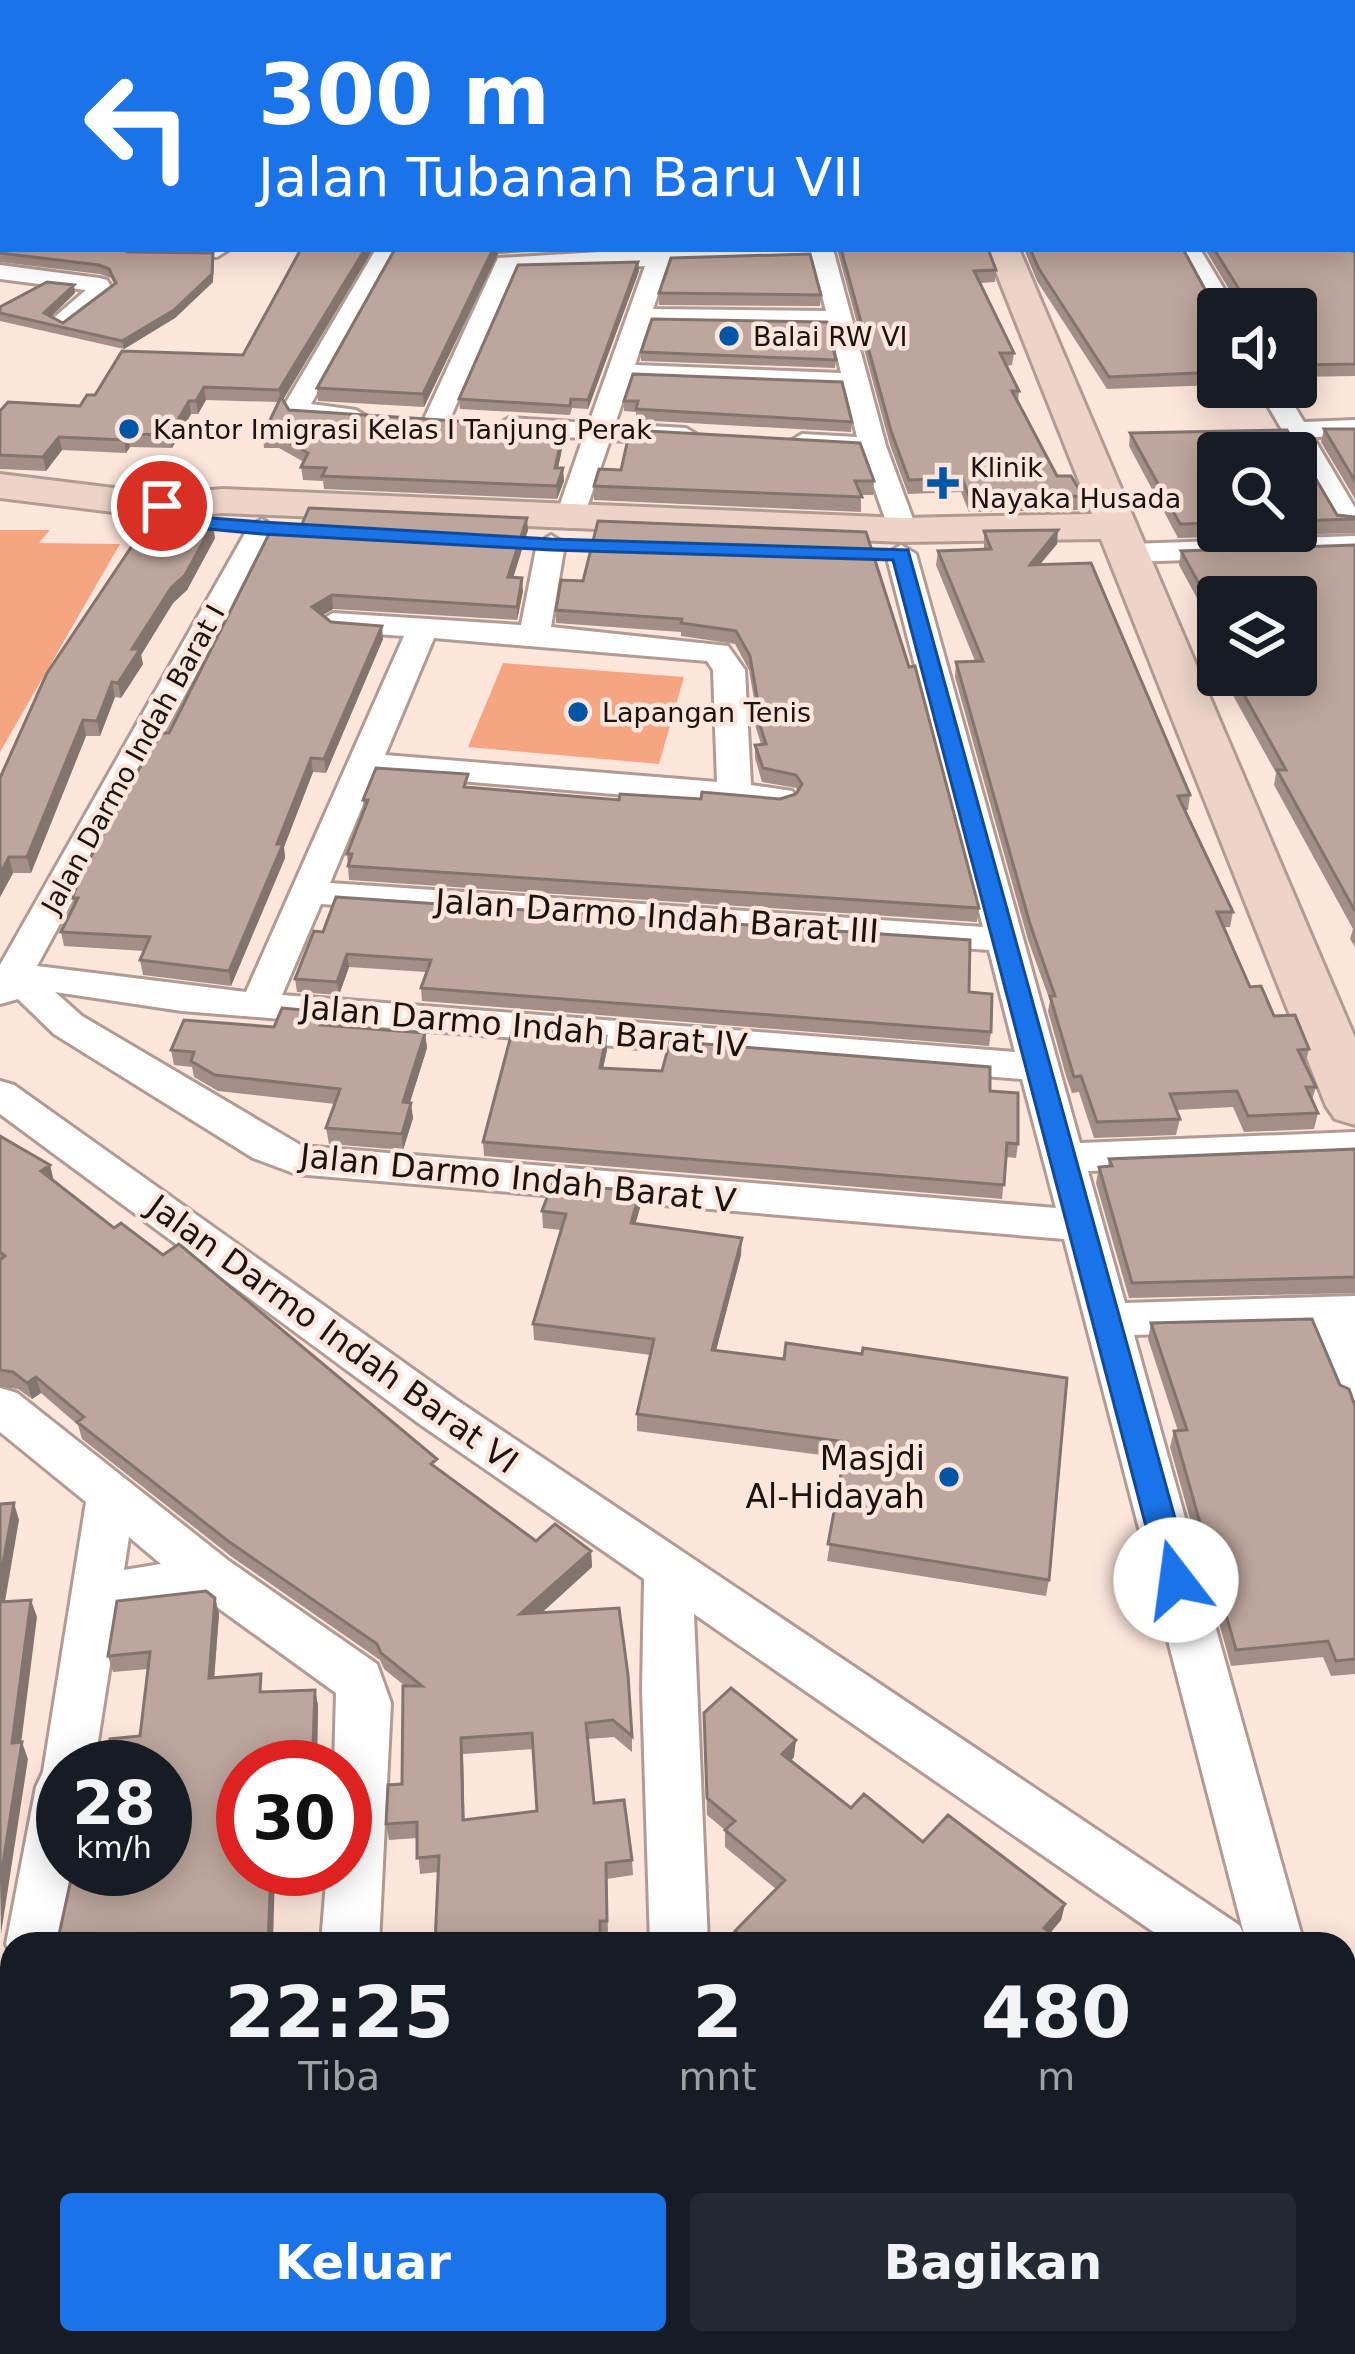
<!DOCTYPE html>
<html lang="id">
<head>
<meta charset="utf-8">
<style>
  body { margin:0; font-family:"DejaVu Sans",sans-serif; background:#242831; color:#f1f3f6; height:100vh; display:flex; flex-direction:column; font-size:45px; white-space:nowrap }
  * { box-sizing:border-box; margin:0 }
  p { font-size:39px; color:#9ea1a6 }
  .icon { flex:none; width:66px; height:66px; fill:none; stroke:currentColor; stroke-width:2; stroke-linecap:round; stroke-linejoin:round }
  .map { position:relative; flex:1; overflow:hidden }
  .sheet { position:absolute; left:0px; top:1932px; width:1356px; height:423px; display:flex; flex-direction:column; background:#171b24; border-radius:36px 36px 0 0; box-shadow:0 6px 30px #0003 }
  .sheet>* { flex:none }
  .guide { position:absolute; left:0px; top:0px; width:1356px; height:252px; box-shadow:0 6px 30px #0003; background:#1a73e8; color:#fff; overflow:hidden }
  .tools { position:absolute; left:1197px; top:288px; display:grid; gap:24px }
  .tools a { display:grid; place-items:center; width:120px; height:120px; border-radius:12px; background:#171b24; box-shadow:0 6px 30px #0003; font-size:60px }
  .speed { position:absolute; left:36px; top:1740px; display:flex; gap:24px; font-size:60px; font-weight:700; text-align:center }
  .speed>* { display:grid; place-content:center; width:156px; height:156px; border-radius:50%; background:#171b24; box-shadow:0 6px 30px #0003; line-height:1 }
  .speed small { font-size:30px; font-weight:400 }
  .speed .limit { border:18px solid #d22; background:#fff; color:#111 }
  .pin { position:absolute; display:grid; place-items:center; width:102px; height:102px; color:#fff; margin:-51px; border:6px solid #fff; border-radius:50%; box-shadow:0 3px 12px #0007 }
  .me { position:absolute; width:132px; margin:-66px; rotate:345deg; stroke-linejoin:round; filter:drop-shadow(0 0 9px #0008) }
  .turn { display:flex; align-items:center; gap:42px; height:252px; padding:0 60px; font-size:54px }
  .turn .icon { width:156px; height:156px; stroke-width:2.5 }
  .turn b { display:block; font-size:84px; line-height:102px }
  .eta { display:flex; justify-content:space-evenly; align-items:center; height:204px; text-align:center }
  .eta b { font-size:72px; font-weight:800; line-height:84px }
  .primary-button { display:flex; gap:24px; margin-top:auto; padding:24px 60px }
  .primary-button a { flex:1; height:138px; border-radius:12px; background:#1a73e8; color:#fff; font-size:48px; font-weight:800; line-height:138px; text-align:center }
  .primary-button a+a { background:#242831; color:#f1f3f6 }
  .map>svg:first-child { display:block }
</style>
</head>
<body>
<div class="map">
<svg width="1355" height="2354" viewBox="0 0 1355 2354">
  <rect width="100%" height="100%" fill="#fee6dc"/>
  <path fill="#f6a583" d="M0,530H50L39,543L120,544L0,752Z
    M503,663L684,677L659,764L468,747Z"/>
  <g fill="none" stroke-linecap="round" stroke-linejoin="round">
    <defs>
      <path id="street" d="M342,0H362L340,3Z
        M813,0H895L896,2L811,3Z
        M3,102V117L0,118V103Z
        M118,249H228V250L217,257L129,256Z
        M376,249H398L311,404L356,410L369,418L356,426L297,421L285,404Z
        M651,249H833L886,446L917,530L913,536L903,539L889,530L862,453L802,450L789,442L802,434L857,437L845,388L630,380L615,424L686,428L699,436L686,444L610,440L583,519L569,528L559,525L555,519L583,438L509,434L496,426L509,418L589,423L645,266L515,270L449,421L436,429L427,427L423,421L498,258ZM813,260L826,311L653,309L668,265ZM649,323L830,326L841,373L635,365Z
        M1178,249H1200L1236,309H1218L1215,314Z
        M0,265L99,278L107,280L113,290L62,328L50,321L86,290L0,279Z
        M1257,387H1283L1304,422L1355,420V436L1313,437L1355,508V527L1338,526Z
        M262,519L276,528L37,966L246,992L404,636L333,631L318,622L333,613L521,625L537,544L551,535L565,544L551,627L728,646L745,670L751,785L792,791L797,798L792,805L780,808L376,774L330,883L983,927L886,554L901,545L916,554L1080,1143L1355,1132V1160L1088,1171L1125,1303L1355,1296V1404L1339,1399L1310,1330L1134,1335L1304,1944H1171L694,1614L708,1944H650L642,1690L644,1579L421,1425L0,1114V1081L14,1085L455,1399L1239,1925L1244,1934L1064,1239L296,1174L253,1158L54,1034L18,999L0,1004V965L248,528ZM434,638L707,661L713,670L717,782L385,755ZM321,904L989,950L1015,1052L282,995ZM55,992L182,1011L1022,1079L1056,1208L302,1146L82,1016Z
        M1355,536V554L1131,562L1116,553L1131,544Z
        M0,1388L17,1393L229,1561L377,1664L391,1703L379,1944H321L327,1869H345V1767H334L336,1693L203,1597L118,1613L94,1767H63V1869H77L64,1944H12V1957L6,1944L36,1787L43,1772L86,1502L0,1432ZM129,1537L161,1564L124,1570Z
        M0,2033L12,2034V2092L0,2091Z
        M1344,2165L1355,2169V2268L1344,2263Z"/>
      <path id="secondary" d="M876,0H1193L1194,1L875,3Z
        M987,249H1019L1355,1038V1125L1335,1119L1326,1106L1101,539L903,542L223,513L162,518L0,498V474L162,494L223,489L903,518L1092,514Z"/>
    </defs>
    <use href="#street" stroke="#b19b92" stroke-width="6"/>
    <use href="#secondary" stroke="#b19b92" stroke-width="6"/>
    <use href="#street" fill="#fff" fill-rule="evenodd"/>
    <use href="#secondary" fill="#eed4c8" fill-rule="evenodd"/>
  </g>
  <path fill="#a38f87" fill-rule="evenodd" d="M0,232L128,252L214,261L213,282L175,318L124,349L0,321V307L75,293L51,317L63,323L114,284L111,278L100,274L0,262Z
    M301,249H373L283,400L289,410L564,440L558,468L564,481L557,499L324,489L323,481L303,480L301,467L304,462L279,448H264L263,435L278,402L206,400L198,414H191L172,448L130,447L126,453L62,450L46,471L0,469V411L80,406L95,395L243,355Z
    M395,249H574L498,254L424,407L318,401L317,388Z
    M837,249H988L996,270L995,282L980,283L1014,353L1012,365L1007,366L1019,391L1018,402L1057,476L1083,496L1081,510L969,512L961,492L908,494L890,445Z
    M1024,249H1183L1213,304L1236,301L1205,249H1345L1355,252V376L1296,377V309H1218V385L1107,389L1037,281Z
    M638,262L639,271L588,409L572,408L570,415L460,409L459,399Z
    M659,293L821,295L820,306L659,305Z
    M641,352L836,360L835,368L641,361Z
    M624,401L852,422L851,432L636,420V412L624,411Z
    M1324,429H1355V499L1321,442Z
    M1287,430L1337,515L1355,517V533L1178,538L1129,446L1130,433ZM1218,453H1296V531H1218Z
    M621,470L874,481L873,495H861V512L594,500V486Z
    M528,530L513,578L523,591L517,620L333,609L322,615L331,622L383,639L326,773L313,772L284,847L285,858L231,986L143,975L140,960L144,951L64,946L61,932L74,905L72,898L169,733L299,531Z
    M984,531L1057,544L1040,564L1190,795L1188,810H1185L1233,912L1230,927H1224L1250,987L1274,1016L1309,1049L1305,1065L1316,1087L1312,1100L1318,1113L1314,1129L1244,1132L1233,1107L1176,1110L1180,1119L1176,1135L1094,1138L1079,1092L1072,1093L1066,1076L1048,1011L1050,1001L1028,940L955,677L956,662L975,661L936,565L938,551L984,549Z
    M866,532L979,908L977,922L349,880L347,854L364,810L363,800L469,788L619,800L780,799L796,794L798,792L796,788L762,782L755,758V745L761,744L752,715V701L754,699L749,670L735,644L681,636V632L556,623V610L583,581Z
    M215,538L187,590L173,603L141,655L143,664L121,698L115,697L100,736H86L31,873H13L0,897V778Z
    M1355,545V947L1350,939L1353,929L1274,785L1276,773L1225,681L1226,675H1296L1218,597V637L1179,565L1181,551Z
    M314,931L969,992L991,1032L989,1046L422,1001L421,988L426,972L349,967L339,995L297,992L295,979Z
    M325,1012L327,1026L425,1033L427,1048L410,1102L413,1118L403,1150L329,1144L326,1128L335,1104L218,1091L194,1077L192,1067L174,1065L171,1050L274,1027Z
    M607,1050L603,1068L990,1091L1018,1144L1016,1158L1006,1157L1002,1199L484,1156L483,1142Z
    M0,1136L50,1165L54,1182L536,1541L591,1551L592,1567L541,1613L632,1736V1752L614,1737L588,1739L594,1803L632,1860L633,1875L607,1879L608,1937H601L438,1872L420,1874L417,1838L389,1840L386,1824L402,1784L405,1686L384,1669L380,1660L232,1557L82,1439L78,1425L41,1393L32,1399L18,1389L0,1387ZM533,1749L537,1811L464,1820L463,1754Z
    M1355,1149V1293L1129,1298L1096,1183L1099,1167H1108L1109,1159Z
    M640,1191V1208L635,1223L741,1255L716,1350L1049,1580L1046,1596L827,1561L844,1458L637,1431V1414L651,1355L534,1340L533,1324L561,1230L543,1228L542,1211Z
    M1151,1323L1340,1385L1355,1406V1674L1331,1676L1323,1657L1231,1666L1170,1447L1174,1431H1178L1148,1339Z
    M215,1598L219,1614L214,1677L264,1692L315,1690L318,1706L317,1748H321L324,1767H243L165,1869L140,1736L148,1669L113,1672L108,1656Z
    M704,1713L794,1757L791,1761L851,1808L1065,1904L1061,1920L1050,1933L1065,1944H735V1931L776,1889L725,1847V1830L707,1815Z
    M0,2124H5L12,2138V2249L0,2248Z
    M31,2343H147L144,2354H106L33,2348Z"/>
  <path fill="#84746e" d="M365,249H373L281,403L279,390Z
    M493,249H497L498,254L424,407L423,394Z
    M213,253V282L175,318L124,349L122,341Z
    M638,262L639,271L588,409V400Z
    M74,285L75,293L46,321L44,313Z
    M204,387L206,400L198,414L196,401Z
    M189,401L191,414L172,448L169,435Z
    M564,428V440L555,481V468Z
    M128,434L130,447L126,453L124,440Z
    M59,437L62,450L46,471L43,457Z
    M563,468L564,481L557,499V486Z
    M527,518L528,530L509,591L508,577Z
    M213,524L215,538L187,590L173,603L141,655L143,664L121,698L118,683L132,649Z
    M1058,530L1057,544L1028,579L1030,565Z
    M522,578L523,591L517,620V607Z
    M332,595L333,609L314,620L312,607Z
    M382,626L383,639L326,773L324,759Z
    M112,682L115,697L100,736L97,721Z
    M83,720L86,736L31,873L27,857Z
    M311,758L313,772L284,847L285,858L231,986L229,971Z
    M9,857L13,873L0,897V874Z
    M347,954L349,967L339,995L337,982Z
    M425,1033L427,1048L405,1118L403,1102Z
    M606,1036L607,1050L600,1082V1068Z
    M411,1103L413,1118L403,1150L402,1134Z
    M50,1165L54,1182L41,1171Z
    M640,1191V1208L631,1239V1223Z
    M742,1238L741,1255L712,1366V1350Z
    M36,1377L41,1393L32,1399L27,1383Z
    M14,1503L19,1520L2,1619L0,1614V1580Z
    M591,1551L592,1567L522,1631L520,1614Z
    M215,1598L219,1614L213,1694L209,1678Z
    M31,1600L37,1617L19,1760L12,1743Z
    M315,1690L318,1706L317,1764L313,1748Z
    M461,1738L463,1754L465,1836L463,1820Z
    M796,1740L794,1757L781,1770L782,1754Z
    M22,1742L28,1759L1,1934L0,1882Z
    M271,1869H275L273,1944H268Z
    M1065,1904L1061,1920L1041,1944L1044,1928Z
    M5,2124L12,2138L9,2154L2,2139Z
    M138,2343H147L144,2354H142Z"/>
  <path fill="#bda69d" stroke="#84746e" stroke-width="3" fill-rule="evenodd" d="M0,0H331L329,3H3V94H0Z
    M447,0H827L828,3H446Z
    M1100,0H1354L1355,62H1353V3H1101Z
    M1353,78L1355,79V131L1353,132Z
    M3,112V213L0,212V115Z
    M1355,148V182H1353V149Z
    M1353,200L1355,201V230L1353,231Z
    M3,226V249H122L128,252L213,253L212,274L174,310L122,341L0,313V307L47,282L74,285L44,313L63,323L116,283L109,269L99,265L0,253V232H1Z
    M301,249H365L279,390L204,387L196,401H189L169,435L128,434L124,440L59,437L43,457L0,455V411L8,402L80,406L87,395H95L122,351L243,355Z
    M395,249H493L423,394L317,388Z
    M841,249H988L996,270L974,271L1014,353H1000L1019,391H1012L1057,476H1071L1083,496L970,499L962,478L909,480L891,431Z
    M1030,249H1183L1213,304L1241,300L1242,294L1214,249H1345L1355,252V364L1296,365V309H1218V372L1109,377L1039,269Z
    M810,254L821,295L659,293L671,258Z
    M638,262L588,400L571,399L570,406L459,399L518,265Z
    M652,319L827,322L836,360L641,352Z
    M633,374L842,382L852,422L636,409L638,401H624Z
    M281,397L289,410L564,428L555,468H563L557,486L322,476L326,468L301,467L308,453L277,436L263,435Z
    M1324,429H1355V481Z
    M630,430L860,443L874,481H855L862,497L594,486L599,469L621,470Z
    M1287,430L1337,515L1355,517V519L1296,521V453H1218V523L1180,524L1130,433Z
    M309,508L527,518L508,577L522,578L517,607L332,595L312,607L331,622L382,626L324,759L311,758L277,844H283L229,971L140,960L150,937L61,932L78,898H72L83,871L139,769L162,733H169L271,530L299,531Z
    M150,519L213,524L185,575L171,588L132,649H140L118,683L112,682L97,721L83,720L27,857H9L0,874V778L47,673Z
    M598,521L866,532L909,667L915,666L979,908L348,866L352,854H347L368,800H363L376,768L468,774L464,787L619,800L620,794L701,799L702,792L780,799L796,794L802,784L796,775L763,768L755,745L766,744L752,701L757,697L750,656L736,631L681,623L682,619L556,610L561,580L583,581Z
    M1058,530L1030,565L1091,563L1190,795L1178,796L1233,912H1217L1250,987L1261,986L1274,1016L1295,1015L1309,1049L1298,1050L1316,1087H1306L1318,1113L1248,1116L1237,1091L1170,1094L1180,1119L1097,1122L1081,1076L1074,1077L1050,996H1055L1030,924L956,662L983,661L938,551L991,549L984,531Z
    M1355,545V911L1277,770H1286L1233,675H1296V597H1218V618L1181,551Z
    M336,897L970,940L969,992L992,994L991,1032L421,988L431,960L347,954L337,982L295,979L314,931L323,932Z
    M282,1008L325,1012L320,1025L425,1033L403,1102L411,1103L402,1134L326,1128L340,1089L215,1075L191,1061L194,1052L171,1050L184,1020L274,1027Z
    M513,1028L606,1036L600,1068L662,1071L670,1041L990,1067V1091L1018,1093V1144L1007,1143L1004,1185L483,1142Z
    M0,1136L50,1165L41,1171L114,1228L121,1223L163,1255L179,1244L437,1459L431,1464L536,1541L555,1524L591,1551L520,1614L619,1608L628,1675L632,1736L613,1720L586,1723L594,1803L624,1800L632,1860L606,1863L607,1921H600V1944H435L439,1856L417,1858V1822L386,1824L388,1785L402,1784L403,1686H422L381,1653L377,1644L228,1541L77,1422L84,1417L36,1377L27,1383L13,1372L0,1370V1260L5,1256L0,1252ZM532,1733L537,1811L463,1820L461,1738Z
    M1355,1149V1277L1132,1283L1099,1167L1112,1166L1109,1159Z
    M552,1184L640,1191L631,1223L742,1238L712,1350L784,1359L786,1343L862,1354L863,1348L1067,1378L1049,1580L828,1544L847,1442L637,1414L654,1339L533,1324L566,1214L542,1211Z
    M1312,1319L1340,1385L1349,1389L1355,1406V1659L1336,1661L1328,1641L1236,1650L1174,1431L1187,1430L1151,1323Z
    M14,1503L0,1580V1504Z
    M206,1591L215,1598L209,1678L261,1674L260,1692L315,1690L313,1748H321V1767H243V1869H271L268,1944H57L73,1870L165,1869V1767H106L110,1739L140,1736L150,1652L108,1656L117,1601Z
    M31,1600L12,1743L22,1742L0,1882V1602Z
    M731,1688L796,1740L782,1754L851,1808L864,1794L923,1842L948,1815L1065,1904L1044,1928L1065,1944H751L735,1931L785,1880L725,1830L735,1821L707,1798L704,1713Z
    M0,2124H5L2,2139L12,2140V2236L0,2235Z
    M266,2343H606V2354H264Z
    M715,2343H1294L1296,2354H715Z"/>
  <path fill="#1a73e8" stroke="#114b97" stroke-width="3" d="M162,500L211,518L262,522L551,539L908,550L1192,1580L1188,1590L1176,1594L1164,1590L1160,1580L893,560L551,550L262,534L208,529L156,510L153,506Z"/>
  <g fill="#0056a4" stroke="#fee6dc" stroke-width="4.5">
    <circle cx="729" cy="336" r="12"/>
    <circle cx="129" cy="429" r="12"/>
    <path d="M937 465h12v12h12v12h-12v12h-12v-12h-12v-12h12z"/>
    <circle cx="578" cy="712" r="12"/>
    <circle cx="949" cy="1477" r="12"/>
  </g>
  <g text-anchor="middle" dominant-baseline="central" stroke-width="9" stroke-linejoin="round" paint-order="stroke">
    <g font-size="27" fill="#1b1310" stroke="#fee6dc" text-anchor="start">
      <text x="753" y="336">Balai RW VI</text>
      <text x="153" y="429">Kantor Imigrasi Kelas I Tanjung Perak</text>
      <text x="970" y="467">Klinik<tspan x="970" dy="31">Nayaka Husada</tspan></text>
      <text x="602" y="712">Lapangan Tenis</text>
    </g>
    <g font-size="27" fill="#1b1310" stroke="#fee6dc">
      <text transform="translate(133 759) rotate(-61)">Jalan Darmo Indah Barat I</text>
    </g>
    <g font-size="33" fill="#1b1310" stroke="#fee6dc">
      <text transform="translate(657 916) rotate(4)">Jalan Darmo Indah Barat III</text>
      <text transform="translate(524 1026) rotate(5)">Jalan Darmo Indah Barat IV</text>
      <text transform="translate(518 1178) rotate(6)">Jalan Darmo Indah Barat V</text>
      <text transform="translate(333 1334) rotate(36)">Jalan Darmo Indah Barat VI</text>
    </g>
    <g font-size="33" fill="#1b1310" stroke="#fee6dc" text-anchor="end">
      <text x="925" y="1458">Masjdi<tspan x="925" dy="38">Al-Hidayah</tspan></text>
    </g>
  </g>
</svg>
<div class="tools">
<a><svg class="icon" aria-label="sound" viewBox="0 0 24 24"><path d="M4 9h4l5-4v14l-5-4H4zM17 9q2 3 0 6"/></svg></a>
<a><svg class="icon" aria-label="search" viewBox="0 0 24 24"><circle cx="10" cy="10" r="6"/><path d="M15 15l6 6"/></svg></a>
<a><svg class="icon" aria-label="layers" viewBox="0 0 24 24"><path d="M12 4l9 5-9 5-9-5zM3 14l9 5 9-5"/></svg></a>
</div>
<div class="speed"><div>28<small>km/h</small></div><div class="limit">30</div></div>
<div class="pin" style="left:162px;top:506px;background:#d93025"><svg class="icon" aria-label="arrive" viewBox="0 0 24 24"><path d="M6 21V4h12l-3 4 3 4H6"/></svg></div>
<svg class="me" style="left:1176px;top:1580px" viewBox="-20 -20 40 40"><circle r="19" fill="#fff"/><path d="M0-13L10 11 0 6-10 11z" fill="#1a73e8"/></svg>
<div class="guide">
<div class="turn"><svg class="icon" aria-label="left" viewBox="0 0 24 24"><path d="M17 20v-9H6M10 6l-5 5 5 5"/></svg><div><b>300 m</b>Jalan Tubanan Baru VII</div></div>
</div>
<section class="sheet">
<div class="eta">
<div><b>22:25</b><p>Tiba</p></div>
<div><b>2</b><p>mnt</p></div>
<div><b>480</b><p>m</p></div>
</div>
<div class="primary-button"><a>Keluar</a><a>Bagikan</a></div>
</section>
</div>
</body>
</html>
